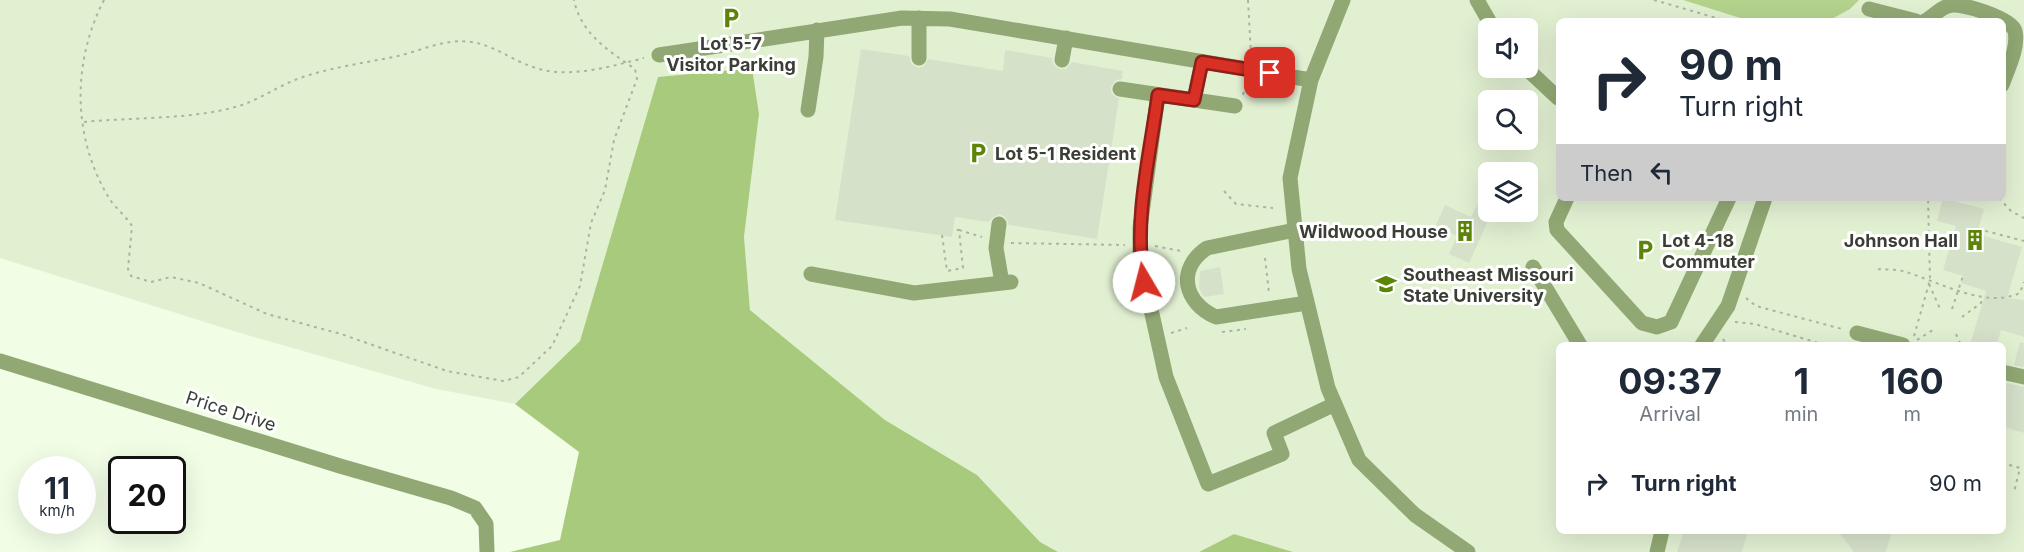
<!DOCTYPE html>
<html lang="en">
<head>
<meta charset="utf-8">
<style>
  body { margin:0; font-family:Inter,sans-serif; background:#f2f2f3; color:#1f2937; height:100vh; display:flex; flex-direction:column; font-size:22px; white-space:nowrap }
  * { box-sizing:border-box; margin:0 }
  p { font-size:20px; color:#747a83 }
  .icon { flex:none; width:33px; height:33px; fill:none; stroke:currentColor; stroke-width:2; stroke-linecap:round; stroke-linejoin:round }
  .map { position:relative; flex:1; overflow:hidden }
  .side { position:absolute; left:1556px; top:342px; width:450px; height:192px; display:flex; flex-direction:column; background:#fff; border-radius:9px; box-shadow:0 6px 24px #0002 }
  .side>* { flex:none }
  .banner { position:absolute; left:1556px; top:18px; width:450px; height:183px; border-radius:9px; box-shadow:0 6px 24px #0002; background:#fff; color:#1f2937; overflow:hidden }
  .fabs { position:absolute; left:1478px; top:18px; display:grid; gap:12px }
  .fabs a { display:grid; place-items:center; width:60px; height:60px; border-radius:9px; background:#fff; box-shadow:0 6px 24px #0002; font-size:30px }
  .speed { position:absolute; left:18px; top:456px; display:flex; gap:12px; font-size:30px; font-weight:700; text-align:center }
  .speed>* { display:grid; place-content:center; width:78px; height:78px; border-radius:50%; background:#fff; box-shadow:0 6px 24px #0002; line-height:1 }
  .speed small { font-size:15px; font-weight:400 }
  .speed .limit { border:3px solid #111; border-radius:9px; background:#fff; color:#111 }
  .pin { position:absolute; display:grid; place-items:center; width:51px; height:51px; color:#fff; margin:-26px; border-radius:12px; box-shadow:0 3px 9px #0006 }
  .me { position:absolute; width:66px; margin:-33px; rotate:352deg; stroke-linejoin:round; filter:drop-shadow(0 0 4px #0008) }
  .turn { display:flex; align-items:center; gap:21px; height:126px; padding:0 24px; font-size:27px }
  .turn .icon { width:78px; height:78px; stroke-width:2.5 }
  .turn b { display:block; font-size:42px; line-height:51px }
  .then { display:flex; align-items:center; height:57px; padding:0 24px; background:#0003; gap:12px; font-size:22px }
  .eta { display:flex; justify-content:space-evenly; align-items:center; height:102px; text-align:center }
  .eta b { font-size:36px; font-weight:700; line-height:42px }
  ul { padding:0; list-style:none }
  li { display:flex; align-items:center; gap:18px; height:78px; padding:0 24px }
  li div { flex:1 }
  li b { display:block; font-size:22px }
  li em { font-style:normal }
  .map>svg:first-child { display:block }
</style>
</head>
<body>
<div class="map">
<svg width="2024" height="552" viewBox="0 0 2024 552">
  <rect width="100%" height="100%" fill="#f2fde6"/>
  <path fill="#e2f0d2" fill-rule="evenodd" d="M0,0H2024V552H1293L1234,534L1199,552H1058L1040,542L977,475L885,420L750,310L744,237L759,114L752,68L658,77L580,341L515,404L436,389L240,333L0,258ZM1558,21H2002V198H1558ZM1488,28H1527V68H1488ZM1488,100H1527V140H1488ZM1488,172H1527V212H1488ZM1558,345H2002V531H1558Z"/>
  <path fill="#b3d38c" d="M1683,0H1859L1850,9L1828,21H1750Z"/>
  <path fill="#a8ca7c" d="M752,68L759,114L744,237L750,310L885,420L977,475L1040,542L1058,552H510L560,540L579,452L515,404L580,341L658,77Z
    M1234,534L1293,552H1199Z"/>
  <path fill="#d6e1ca" d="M861,49L909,56L911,63L918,68L924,66L928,59L1003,71L1005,50L1052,58L1053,64L1060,69H1066L1072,62L1123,71L1122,79L1116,80L1111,87V93L1119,99L1097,239L1009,225L1005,217L1000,214L992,218L989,222L955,217L952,237L835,220Z
    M1943,198L1984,209L1977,234L2022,247L2007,298L2024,300V337L2001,330L1997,345H1970L1986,291L1961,283L1963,276L1943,270L1956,226L1937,221Z
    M1479,201L1488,205V212H1492L1469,263L1449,254L1457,236L1435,227L1445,205L1471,217Z
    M1220,267L1224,294L1204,297L1199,288L1200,271Z
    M2020,342L2024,343V367L2014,365Z
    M2002,382L2024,387V433L2002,426Z
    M1684,531H1748L1742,552H1677Z
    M1838,531H1892L1886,552H1854Z"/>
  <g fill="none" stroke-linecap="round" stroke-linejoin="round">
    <path stroke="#abb3a1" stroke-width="2" stroke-dasharray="3 4.5" stroke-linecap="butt" d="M104,0C72,62 72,137 109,198C115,208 126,216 132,226L128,269L131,276L151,282L171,277L199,283L267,314L341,334L447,371L503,381L519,377L552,346L580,286L591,223L605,190L614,140L637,79L635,69C609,51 581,34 574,0
      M1248,0L1251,54
      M1654,0L1727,21
      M1243,95L1246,83
      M84,122C133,117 195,120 242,105C262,98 280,85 300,78C332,67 365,63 398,56C415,52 433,44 451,42C487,37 506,59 536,68C570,79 612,66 644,58
      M1224,191L1236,204L1273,208
      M1999,198L2011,211L2024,218
      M1978,229L2024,241
      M959,230L982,237
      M942,235L947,271L963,268L959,230H953
      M1011,243L1125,245
      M1155,246L1181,251
      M1265,258L1269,293
      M1878,269C1887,270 1897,269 1906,272C1939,282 1986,309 2020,293L2024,282
      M1929,284L1941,311
      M1746,298L1756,306L1842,329
      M1952,309L1963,276
      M1962,317L1981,303L1982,297
      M1735,322L1755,324L1825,345
      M1222,332L1246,329
      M1171,333L1187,328
      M1956,334L1961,345
      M1914,336L1930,280L1928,198
      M1723,339L1727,345
      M1917,340L1936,328
      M1799,345L1801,337
      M2002,463L2020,468L2014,492"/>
    <path stroke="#91a874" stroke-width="15" d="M1343,0L1311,80L1290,178L1299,269L1328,388L1359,460L1415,515L1468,552
      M1477,0L1493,28
      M1869,9L1916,21
      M1925,21C1933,17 1940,8 1948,6C1960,1 2012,19 2015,31C2019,48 2007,70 2002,85
      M659,55L902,18L950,19L1311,80
      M919,58V18
      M1062,60L1066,38
      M1526,68L1558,98
      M1120,89L1235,106
      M1158,95L1140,228V260L1166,377L1208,484L1282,454L1274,433L1335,404
      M1194,100L1202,62
      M808,110L816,57L817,30
      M1567,198L1556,222L1557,230L1642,323L1657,327L1671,322L1729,198
      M999,224L996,248L1002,283
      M1295,230L1207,248C1176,269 1184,303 1216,317L1307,303
      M1533,267L1580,345
      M811,274L914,293L1011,282
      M1857,333L1903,345
      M1702,345L1728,306L1765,198
      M0,361L340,466L451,498L475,508L486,524L487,552
      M2002,372L2024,377
      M1657,552L1662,531"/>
  </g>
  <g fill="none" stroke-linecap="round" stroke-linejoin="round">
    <defs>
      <path id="route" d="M1144,282C1133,221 1150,155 1158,95L1194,100L1202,62L1270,73"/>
    </defs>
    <use href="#route" stroke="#8d1f18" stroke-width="15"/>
    <use href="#route" stroke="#d93025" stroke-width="10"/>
  </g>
  <defs>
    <symbol id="parking-bare" viewBox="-9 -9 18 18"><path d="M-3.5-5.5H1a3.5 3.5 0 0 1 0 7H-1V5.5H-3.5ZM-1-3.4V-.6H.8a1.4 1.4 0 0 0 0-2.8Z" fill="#5c8407" stroke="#fff" stroke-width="2.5" paint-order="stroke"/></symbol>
    <symbol id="building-bare" viewBox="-9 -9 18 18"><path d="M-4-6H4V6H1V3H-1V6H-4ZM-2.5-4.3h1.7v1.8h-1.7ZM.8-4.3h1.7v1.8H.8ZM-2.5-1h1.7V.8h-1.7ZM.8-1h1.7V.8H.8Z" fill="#5c8407" stroke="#fff" stroke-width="2.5" paint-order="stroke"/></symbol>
    <symbol id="university-bare" viewBox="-9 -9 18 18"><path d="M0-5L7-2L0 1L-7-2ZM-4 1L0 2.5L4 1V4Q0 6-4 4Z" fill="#5c8407" stroke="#fff" stroke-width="2.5" paint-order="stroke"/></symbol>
  </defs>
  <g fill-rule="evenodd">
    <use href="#parking-bare" x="716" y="3" width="30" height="30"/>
    <use href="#parking-bare" x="963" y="138" width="30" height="30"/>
    <use href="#building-bare" x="1450" y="216" width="30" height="30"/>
    <use href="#building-bare" x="1960" y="225" width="30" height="30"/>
    <use href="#parking-bare" x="1630" y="235" width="30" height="30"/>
    <use href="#university-bare" x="1371" y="269" width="30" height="30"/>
  </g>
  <g text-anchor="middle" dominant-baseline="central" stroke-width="6" stroke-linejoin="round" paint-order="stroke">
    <g font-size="18" font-weight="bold" fill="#3a3e35" stroke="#fff" text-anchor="start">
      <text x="731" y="43" text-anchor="middle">Lot 5-7<tspan x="731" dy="21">Visitor Parking</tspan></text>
      <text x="995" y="153">Lot 5-1 Resident</text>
      <text x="1448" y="231" text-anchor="end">Wildwood House</text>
      <text x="1662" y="240">Lot 4-18<tspan x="1662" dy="21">Commuter</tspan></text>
      <text x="1958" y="240" text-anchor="end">Johnson Hall</text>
      <text x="1403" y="274">Southeast Missouri<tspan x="1403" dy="21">State University</tspan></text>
    </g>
    <g font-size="18" fill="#3a3e35" stroke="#fff">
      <text transform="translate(231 411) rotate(18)">Price Drive</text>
    </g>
  </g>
</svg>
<div class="fabs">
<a><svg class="icon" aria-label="sound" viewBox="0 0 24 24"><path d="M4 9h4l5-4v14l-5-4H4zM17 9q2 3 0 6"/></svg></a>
<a><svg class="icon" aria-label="search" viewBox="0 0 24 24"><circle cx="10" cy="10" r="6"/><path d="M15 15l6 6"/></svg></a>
<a><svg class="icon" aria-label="layers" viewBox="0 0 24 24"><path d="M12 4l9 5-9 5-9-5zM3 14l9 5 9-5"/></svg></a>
</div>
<div class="speed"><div>11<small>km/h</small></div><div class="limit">20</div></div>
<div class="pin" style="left:1270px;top:73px;background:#d93025"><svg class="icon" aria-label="arrive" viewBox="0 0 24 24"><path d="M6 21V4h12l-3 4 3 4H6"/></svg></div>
<svg class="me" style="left:1144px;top:282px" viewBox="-20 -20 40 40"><circle r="19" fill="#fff"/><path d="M0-13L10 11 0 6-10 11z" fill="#d93025"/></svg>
<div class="banner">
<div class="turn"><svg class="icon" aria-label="right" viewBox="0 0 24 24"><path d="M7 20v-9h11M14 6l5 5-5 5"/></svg><div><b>90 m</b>Turn right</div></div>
<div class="then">Then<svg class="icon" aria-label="left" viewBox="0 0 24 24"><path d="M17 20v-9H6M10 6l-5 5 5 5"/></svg></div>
</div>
<section class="side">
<div class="eta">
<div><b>09:37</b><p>Arrival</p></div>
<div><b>1</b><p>min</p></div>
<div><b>160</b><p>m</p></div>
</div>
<ul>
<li><svg class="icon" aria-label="right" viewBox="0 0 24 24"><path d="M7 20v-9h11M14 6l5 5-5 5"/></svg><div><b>Turn right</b></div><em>90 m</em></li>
</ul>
</section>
</div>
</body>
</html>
